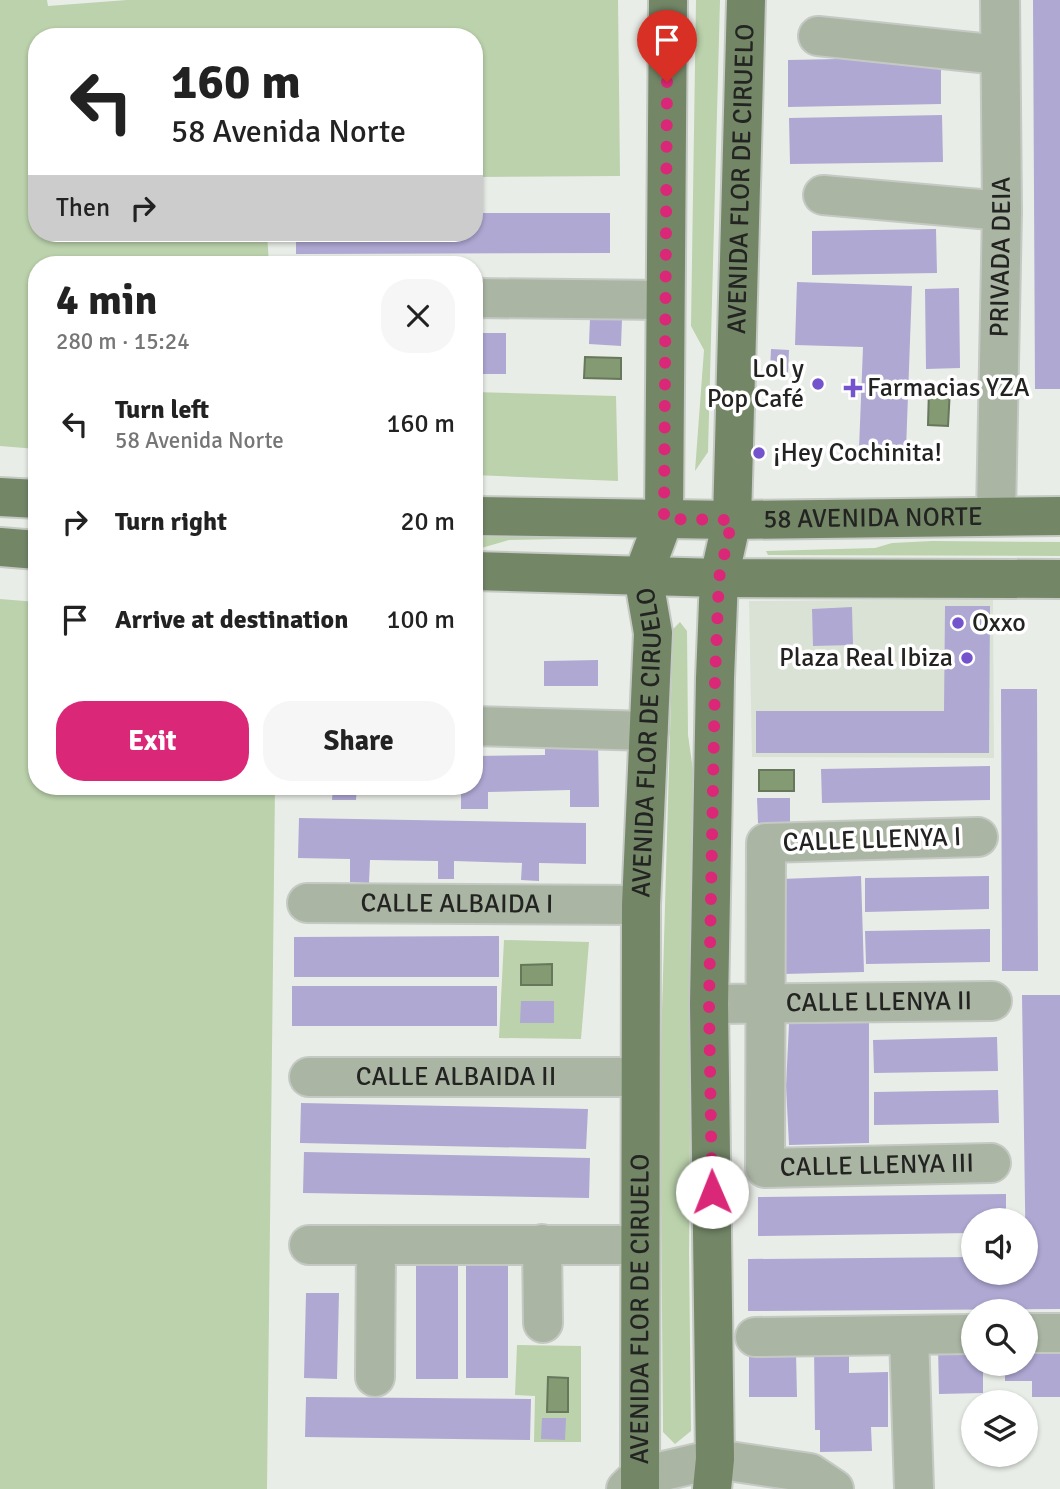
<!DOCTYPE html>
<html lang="en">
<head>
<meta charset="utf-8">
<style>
  body { margin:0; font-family:Signika,sans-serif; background:#f6f6f6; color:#222; height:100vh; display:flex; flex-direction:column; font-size:26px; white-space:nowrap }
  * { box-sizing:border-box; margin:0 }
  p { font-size:23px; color:#767676 }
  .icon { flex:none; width:38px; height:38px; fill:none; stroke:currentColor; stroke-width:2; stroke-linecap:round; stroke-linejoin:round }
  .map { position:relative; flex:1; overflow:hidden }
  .panel { position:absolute; left:28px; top:256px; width:455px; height:539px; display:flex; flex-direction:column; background:#fff; border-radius:28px; box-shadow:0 2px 5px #0004 }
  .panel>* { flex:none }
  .guide { position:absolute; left:28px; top:28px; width:455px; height:214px; border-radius:28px; box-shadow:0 2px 5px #0004; background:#fff; color:#222; overflow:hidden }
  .fabs { position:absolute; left:961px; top:1208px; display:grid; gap:14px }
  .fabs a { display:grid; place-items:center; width:77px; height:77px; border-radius:50%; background:#fff; box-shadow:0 2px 5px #0004; font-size:35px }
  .pin { position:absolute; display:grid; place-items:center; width:60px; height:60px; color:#fff; margin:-72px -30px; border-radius:50% 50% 50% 0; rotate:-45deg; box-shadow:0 0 7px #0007 }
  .pin .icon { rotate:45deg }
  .me { position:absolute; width:77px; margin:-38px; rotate:359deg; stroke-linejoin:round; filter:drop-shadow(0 0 5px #0008) }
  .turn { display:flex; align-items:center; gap:24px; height:147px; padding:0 28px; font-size:32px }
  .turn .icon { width:91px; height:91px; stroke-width:2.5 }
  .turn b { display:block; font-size:49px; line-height:60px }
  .then { display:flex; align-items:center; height:66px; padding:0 28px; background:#0003; gap:14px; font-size:26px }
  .round { display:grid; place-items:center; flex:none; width:74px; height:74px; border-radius:28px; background:#f6f6f6 }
  .headline { display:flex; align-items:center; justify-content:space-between; height:119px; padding:0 28px }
  h1 { font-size:42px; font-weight:800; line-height:52px }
  .action { display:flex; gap:14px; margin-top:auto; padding:14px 28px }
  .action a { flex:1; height:80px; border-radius:28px; background:#db2777; color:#fff; font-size:28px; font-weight:800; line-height:80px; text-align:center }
  .action a+a { background:#f6f6f6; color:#222 }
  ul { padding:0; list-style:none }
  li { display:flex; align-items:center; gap:21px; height:98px; padding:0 28px }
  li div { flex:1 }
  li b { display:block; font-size:26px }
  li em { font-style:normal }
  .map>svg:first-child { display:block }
</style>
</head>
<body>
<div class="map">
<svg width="1060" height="1489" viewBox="0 0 1060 1489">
  <rect width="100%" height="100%" fill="#e9ede7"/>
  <path fill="#dae2d6" d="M993,599L994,758L752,757L749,601Z"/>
  <path fill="#bbd2ac" d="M0,0H47L48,6L127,0H618L620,176L474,177V37H37V233H267L269,264H37V449L0,446Z
    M696,0H720L708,452L695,471L704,350L691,326Z
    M474,392L616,396L618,481L474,475Z
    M474,532L615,534L614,538L509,540L478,549H474Z
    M932,541L1060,542V556L768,555L766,551L875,548L892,543Z
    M0,599L37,602V786H275L267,1489H0Z
    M680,622L687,631L688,735L693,770L689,1253L691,1431L675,1444L663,1432L660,1079L673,629Z
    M504,940L589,942L581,1039L499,1038Z
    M517,1345L581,1346V1442H534L535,1396L515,1395Z"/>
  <path fill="#839a73" stroke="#66775b" stroke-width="2" d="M585,357L621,358V379L584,378Z
    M929,388L950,389L948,426L928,425Z
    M759,770H794V791H759Z
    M552,964V985H521V965Z
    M548,1377L568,1378V1412H547Z"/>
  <path fill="#aea8d3" d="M1033,0H1060V389H1035Z
    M941,57V104L788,107V60Z
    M942,115L943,162L790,164L789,118Z
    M474,213H610V253L296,254V233H474Z
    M936,229L937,273L812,275V231Z
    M797,282L912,286L906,450L859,449L863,347L795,345Z
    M959,288L960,368L926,369L925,289Z
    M590,318L622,319L621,346L589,344Z
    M474,333H506V374H474Z
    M771,349L789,350L788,373L770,372Z
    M945,606H990L989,753H756V711H944Z
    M852,607L853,645L813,646L812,609Z
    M598,660V686H544V661Z
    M1001,689H1037L1038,971H1002Z
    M598,739L599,807H570V790L488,792V809H461V792H444L443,786H474V756L545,755V740Z
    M990,766V800L822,803L821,769Z
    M333,786H357L356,800H332Z
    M757,798H790V822L758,823Z
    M299,818L586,823V864L539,863V881L521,880L522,863L454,861V879H438V861L370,860L369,883L350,882V859L298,858Z
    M861,876L864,972L783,974L781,879Z
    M989,876V909L865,912V878Z
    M990,929V962L866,964L865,931Z
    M499,936V977H294V937Z
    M292,986H497V1026H292Z
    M1022,995H1060V1309L748,1311V1259L973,1257V1272H1026Z
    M521,1001H554V1023H520Z
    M869,1022V1143L789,1145L786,1086L789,1024Z
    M997,1037L998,1071L874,1073L873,1040Z
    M998,1090L999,1123L874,1125V1092Z
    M301,1103L588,1109L586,1149L300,1143Z
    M304,1152L590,1158L589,1198L303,1193Z
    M1006,1194V1220H973V1233L758,1236V1197Z
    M458,1264V1379H416V1265Z
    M466,1264H508V1378H466Z
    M306,1293H339L337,1379L304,1378Z
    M938,1346H973V1363H983V1393L939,1394Z
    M814,1348H849V1373L888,1372V1427H871L872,1451L820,1452V1430H815Z
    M749,1352H796L797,1397H749Z
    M1060,1353V1397H1032V1381H1005V1363H1026V1354Z
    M306,1397L531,1399L530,1440L305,1437Z
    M542,1418H566L565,1440L541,1439Z"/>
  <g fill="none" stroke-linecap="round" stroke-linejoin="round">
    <defs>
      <g id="minor">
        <path d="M818,36L1000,55"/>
        <path d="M823,195L1002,211"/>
        <path d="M474,298L664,300"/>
        <path id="s1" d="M996,514L1002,211L1000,0"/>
        <path d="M474,726L649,731"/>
        <path id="s2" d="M978,837L766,843L765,1168L991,1163"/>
        <path id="s3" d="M307,903L641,905"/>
        <path id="s4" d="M709,1004L992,1001"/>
        <path id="s5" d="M309,1077H638"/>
        <path d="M542,1244L543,1323"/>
        <path d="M309,1245H638"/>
        <path d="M1026,1333H1060"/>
        <path d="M909,1335L914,1489"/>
        <path d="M755,1337L973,1334"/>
        <path d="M375,1377L376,1245"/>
        <path d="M626,1489L638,1477L715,1459L810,1473L834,1489"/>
      </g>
      <g id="major">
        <path d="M0,497L37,499"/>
        <path id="s6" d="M474,516L732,520L1060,516"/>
        <path d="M0,547L37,550"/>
        <path d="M474,571L719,578L1060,579"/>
        <path id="s7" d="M640,1489L641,905L653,633L643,575L664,519L668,0"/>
        <path id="s8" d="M712,1489L715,1459L709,1004L715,678L719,578L732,520L746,0"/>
      </g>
    </defs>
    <use href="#minor" stroke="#c5c9c4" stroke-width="42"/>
    <use href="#major" stroke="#c5c9c4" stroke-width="42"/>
    <use href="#minor" stroke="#aab5a3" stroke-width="38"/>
    <use href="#major" stroke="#738767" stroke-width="38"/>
  </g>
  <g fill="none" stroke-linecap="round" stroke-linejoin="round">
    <path stroke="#db2777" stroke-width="12" stroke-dasharray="0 21.6" d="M667,82L664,519L732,520L719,578L715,678L709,1004L712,1192"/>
  </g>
  <g fill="#7454cd" stroke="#fff" stroke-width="2.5">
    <circle cx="818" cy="384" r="7"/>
    <path d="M849.5 377.5h7v7h7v7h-7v7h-7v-7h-7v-7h7z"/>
    <circle cx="759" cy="453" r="7"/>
    <circle cx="958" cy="623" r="7"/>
    <circle cx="967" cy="658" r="7"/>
  </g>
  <g text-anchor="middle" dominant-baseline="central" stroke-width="7" stroke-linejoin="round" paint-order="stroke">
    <g font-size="26" fill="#232422" stroke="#fff">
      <text stroke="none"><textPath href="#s8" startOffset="1312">AVENIDA FLOR DE CIRUELO</textPath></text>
      <text stroke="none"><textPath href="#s1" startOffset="257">PRIVADA DEIA</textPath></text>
      <text stroke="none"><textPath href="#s6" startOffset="399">58 AVENIDA NORTE</textPath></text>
      <text stroke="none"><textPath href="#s7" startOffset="747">AVENIDA FLOR DE CIRUELO</textPath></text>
      <text transform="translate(872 840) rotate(-2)">CALLE LLENYA I</text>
      <text stroke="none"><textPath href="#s3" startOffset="150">CALLE ALBAIDA I</textPath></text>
      <text stroke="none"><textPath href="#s4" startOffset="170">CALLE LLENYA II</textPath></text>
      <text stroke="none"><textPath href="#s5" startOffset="147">CALLE ALBAIDA II</textPath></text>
      <text stroke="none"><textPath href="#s2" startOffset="649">CALLE LLENYA III</textPath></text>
      <text stroke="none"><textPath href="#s7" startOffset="180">AVENIDA FLOR DE CIRUELO</textPath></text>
    </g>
    <g font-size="26" fill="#232422" stroke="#fff" text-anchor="start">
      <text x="804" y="369" text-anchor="end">Lol y<tspan x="804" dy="30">Pop Café</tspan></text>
      <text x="867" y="388">Farmacias YZA</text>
      <text x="773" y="453">¡Hey Cochinita!</text>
      <text x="972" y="623">Oxxo</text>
      <text x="953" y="658" text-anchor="end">Plaza Real Ibiza</text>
    </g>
  </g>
</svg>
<div class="fabs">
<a><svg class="icon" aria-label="sound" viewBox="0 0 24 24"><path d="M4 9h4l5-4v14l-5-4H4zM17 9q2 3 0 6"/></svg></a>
<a><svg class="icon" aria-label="search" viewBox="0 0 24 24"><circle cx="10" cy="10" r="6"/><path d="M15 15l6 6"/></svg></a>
<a><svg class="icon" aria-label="layers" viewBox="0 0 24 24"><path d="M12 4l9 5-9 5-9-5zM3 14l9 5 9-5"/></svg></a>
</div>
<div class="pin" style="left:667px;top:82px;background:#d93025"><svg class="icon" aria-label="arrive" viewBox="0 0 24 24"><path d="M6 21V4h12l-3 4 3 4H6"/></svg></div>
<svg class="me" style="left:712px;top:1192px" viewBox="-20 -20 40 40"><circle r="19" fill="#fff"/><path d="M0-13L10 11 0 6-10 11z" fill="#db2777"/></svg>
<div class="guide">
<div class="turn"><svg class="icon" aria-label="left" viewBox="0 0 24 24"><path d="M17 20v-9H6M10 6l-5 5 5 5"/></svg><div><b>160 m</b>58 Avenida Norte</div></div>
<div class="then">Then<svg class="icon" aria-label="right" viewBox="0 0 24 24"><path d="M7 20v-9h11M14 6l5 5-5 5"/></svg></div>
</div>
<section class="panel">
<div class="headline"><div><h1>4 min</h1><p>280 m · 15:24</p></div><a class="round"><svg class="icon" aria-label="close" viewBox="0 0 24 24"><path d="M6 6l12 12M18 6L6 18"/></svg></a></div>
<ul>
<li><svg class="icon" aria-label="left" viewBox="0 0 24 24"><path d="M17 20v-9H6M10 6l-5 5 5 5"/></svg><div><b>Turn left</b><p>58 Avenida Norte</p></div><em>160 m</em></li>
<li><svg class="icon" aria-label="right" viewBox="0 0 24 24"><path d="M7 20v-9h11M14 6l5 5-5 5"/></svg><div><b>Turn right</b></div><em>20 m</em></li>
<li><svg class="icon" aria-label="arrive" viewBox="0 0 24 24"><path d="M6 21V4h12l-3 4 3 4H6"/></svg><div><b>Arrive at destination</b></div><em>100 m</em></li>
</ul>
<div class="action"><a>Exit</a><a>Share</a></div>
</section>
</div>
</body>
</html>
